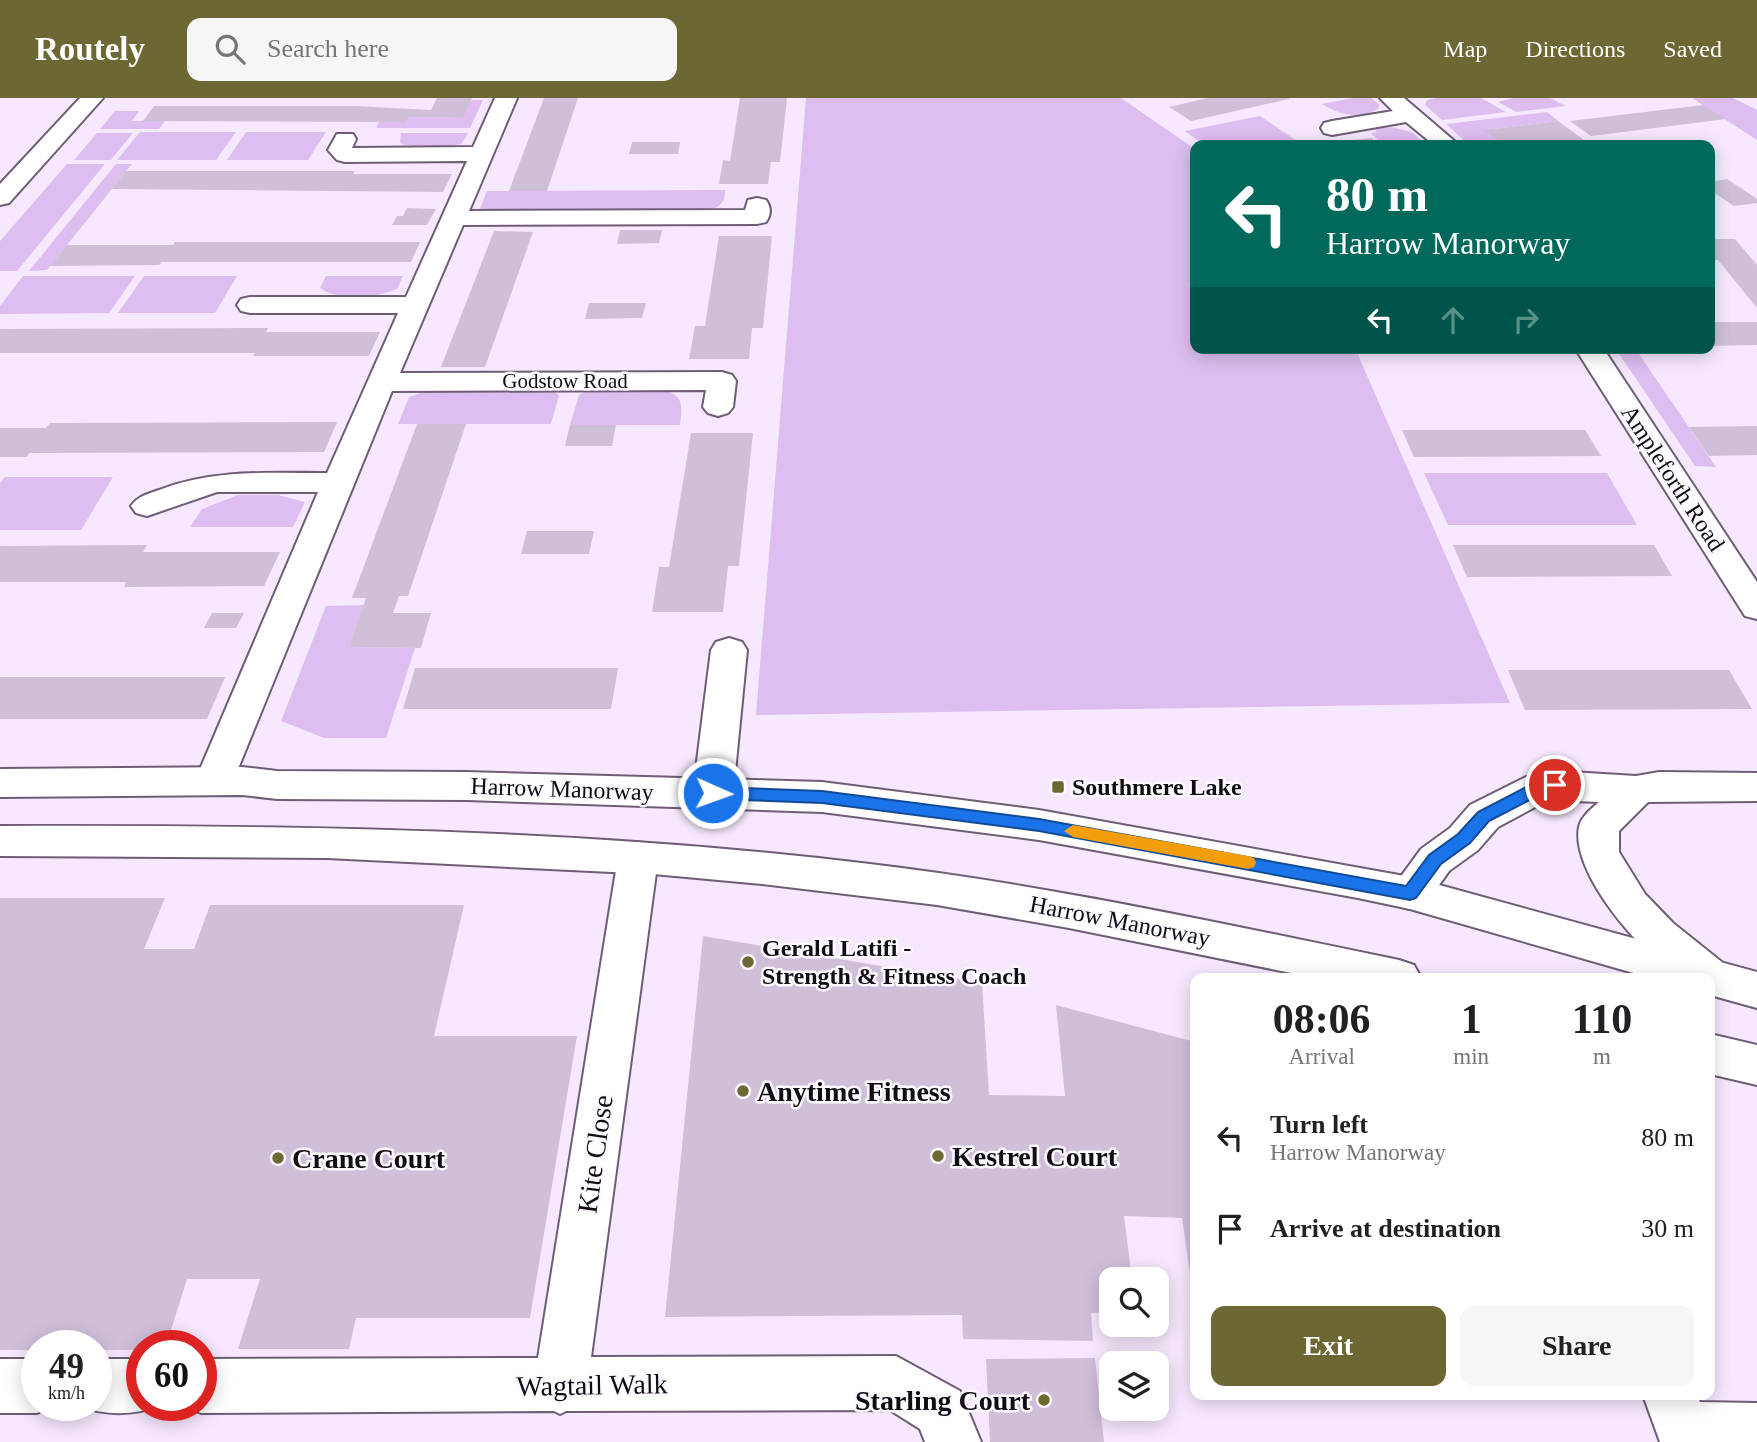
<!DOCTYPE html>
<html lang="en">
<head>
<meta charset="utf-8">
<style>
  body { margin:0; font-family:"Times New Roman",serif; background:#f6f6f6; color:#202124; height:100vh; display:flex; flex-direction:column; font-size:26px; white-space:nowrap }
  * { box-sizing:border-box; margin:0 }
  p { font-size:23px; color:#757577 }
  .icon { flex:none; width:38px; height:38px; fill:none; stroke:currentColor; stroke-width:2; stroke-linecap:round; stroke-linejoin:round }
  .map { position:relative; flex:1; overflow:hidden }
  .sheet { position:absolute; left:1190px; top:875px; width:525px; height:427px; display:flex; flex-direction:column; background:#fff; border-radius:14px; box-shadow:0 4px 18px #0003 }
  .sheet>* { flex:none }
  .top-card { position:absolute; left:1190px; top:42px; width:525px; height:214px; border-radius:14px; box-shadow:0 4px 18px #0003; background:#00695c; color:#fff; overflow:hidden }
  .tools { position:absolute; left:1099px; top:1169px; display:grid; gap:14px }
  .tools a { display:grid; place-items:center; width:70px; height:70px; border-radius:14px; background:#fff; box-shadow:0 4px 18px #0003; font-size:35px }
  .speed { position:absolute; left:21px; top:1232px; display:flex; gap:14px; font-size:35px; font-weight:700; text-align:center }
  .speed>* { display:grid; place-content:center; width:91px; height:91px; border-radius:50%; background:#fff; box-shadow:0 4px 18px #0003; line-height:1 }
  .speed small { font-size:18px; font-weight:400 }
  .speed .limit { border:10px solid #d22; background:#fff; color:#111 }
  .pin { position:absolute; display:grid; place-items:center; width:60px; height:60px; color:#fff; margin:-30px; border:4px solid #fff; border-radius:50%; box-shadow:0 2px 7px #0007 }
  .me { position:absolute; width:77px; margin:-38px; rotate:92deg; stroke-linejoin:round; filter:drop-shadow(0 0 5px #0008) }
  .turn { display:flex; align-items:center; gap:24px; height:147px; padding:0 21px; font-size:32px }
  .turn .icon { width:91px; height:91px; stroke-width:2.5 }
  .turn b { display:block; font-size:49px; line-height:60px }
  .lanes { display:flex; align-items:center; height:66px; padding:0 21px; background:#0003; justify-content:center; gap:35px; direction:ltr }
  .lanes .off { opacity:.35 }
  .eta { display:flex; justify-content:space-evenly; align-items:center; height:119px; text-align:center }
  .eta b { font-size:42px; font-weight:700; line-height:49px }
  .button { display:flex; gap:14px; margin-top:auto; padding:14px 21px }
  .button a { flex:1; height:80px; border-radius:14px; background:#6c6733; color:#fff; font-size:28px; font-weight:700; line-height:80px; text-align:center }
  .button a+a { background:#f6f6f6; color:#202124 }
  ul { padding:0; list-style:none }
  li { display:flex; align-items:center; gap:21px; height:91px; padding:0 21px }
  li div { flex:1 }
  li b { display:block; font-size:26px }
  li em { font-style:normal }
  header { display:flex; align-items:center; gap:42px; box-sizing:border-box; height:98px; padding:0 35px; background:#6c6733; color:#fff }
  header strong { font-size:33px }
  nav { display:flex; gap:38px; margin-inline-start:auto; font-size:24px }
  .search { width:490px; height:63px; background:#f6f6f6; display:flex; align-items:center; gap:18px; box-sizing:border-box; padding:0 24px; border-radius:14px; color:#757577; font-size:26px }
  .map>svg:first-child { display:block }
</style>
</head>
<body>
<header>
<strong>Routely</strong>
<div class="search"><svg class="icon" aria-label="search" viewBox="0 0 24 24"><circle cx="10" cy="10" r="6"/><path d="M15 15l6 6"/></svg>Search here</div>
<nav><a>Map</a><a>Directions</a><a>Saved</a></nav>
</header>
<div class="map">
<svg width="1757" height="1344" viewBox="0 0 1757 1344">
  <rect width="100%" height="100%" fill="#f6e8fe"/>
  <path fill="#debef1" d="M806,0H1121L1195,51V250H1355L1510,605L756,617Z
    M1353,0H1371L1379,6V10C1361,22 1339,17 1322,6Z
    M1436,0H1481L1506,14L1442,22L1425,7L1427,2Z
    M1513,0H1550L1566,8L1516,14L1498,4Z
    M1692,0H1733L1757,12V42Z
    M471,2H483L470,30H376L379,24H407L409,19L462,20Z
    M115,13H139L132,23H165L159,31H100Z
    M1547,14L1558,23L1485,32L1504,47H1469L1446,26Z
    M1260,18L1297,43L1277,47H1204L1185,33Z
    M1391,29L1412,34L1426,47H1383L1371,35L1377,34L1375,31Z
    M140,34H236L216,62H117Z
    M246,34H326L308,62H227Z
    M97,35H133L111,62H74Z
    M401,35H468L461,46L439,50L404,47L400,45Z
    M67,66H105L17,173H0V143Z
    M116,66H132L47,172L29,173Z
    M725,92C725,107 718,111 703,112L485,113L480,111L487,93Z
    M23,178H135L109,215L0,216V208Z
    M144,178H237L215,215H118Z
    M326,178H403L397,191C373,200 343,205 320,190Z
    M1615,250H1635L1716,369L1695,368Z
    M435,290H548L559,297L551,326H398L409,299Z
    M592,290H658C683,297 683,303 680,327H570L579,297Z
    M1424,375H1607L1637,427H1448Z
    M5,379H113L81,432H0V385Z
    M238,397H278L305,404L293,429H190L202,411Z
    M364,507L349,549L415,550L386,640H324L281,623L326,508Z"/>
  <path fill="#d0bfd9" d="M437,0H472L463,20L409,19L407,24L143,23L154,8H355L431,12Z
    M544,0H578L547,93H509Z
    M740,0H787L780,64H771L768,86H719L723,62L730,63Z
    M1208,0H1289V1L1191,23L1169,9Z
    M1703,7L1726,21L1591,38L1570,23Z
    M1558,23L1584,42L1539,47H1504L1484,32Z
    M1372,40L1379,47H1344L1340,43Z
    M632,44H680L678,56H629Z
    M126,73H355L353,76H452L443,94L112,91Z
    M1727,81L1757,101V105L1734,108L1710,92V84Z
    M407,110L436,111L427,127H392L397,118H403Z
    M620,132H662L659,145L617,146Z
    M494,133L533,134L485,269H441Z
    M719,138H772L763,230H752L749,261H689L695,228H705Z
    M1710,141H1735L1757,167V210L1718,162H1710Z
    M175,144H420L411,164H162L159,167L50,168L67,147H173Z
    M589,205H646L642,220L585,221Z
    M1710,224H1757V247L1710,248Z
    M268,230L266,234H380L369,258H253L255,255H0V231Z
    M337,324L324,354L29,355L27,359H0V330H46L50,325Z
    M417,326H466L408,498H399L393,515H431L421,550L349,549L366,500H352Z
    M570,327H616L612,348H565Z
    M1757,328V357L1709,358L1689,329Z
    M1402,332H1585L1601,358L1414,359Z
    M691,335H753L739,468H728L723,514H652L659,469H669Z
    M527,433H594L589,456H521Z
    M147,447L143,454H280L264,488L124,489L126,484H0V448Z
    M1453,447H1654L1672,478L1467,479Z
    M212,515H244L236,530H204Z
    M415,570H618L611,611H403Z
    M1508,572H1729L1752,611L1525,612Z
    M0,579H225L207,621H0Z
    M0,800H165L144,851H194L210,807H464L434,938H577L530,1220H356L349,1251H238L260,1181H187L166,1248H142V1252H96V1248H37V1252H0Z
    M703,838L982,885L989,997L1065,998L1056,907L1195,944V1210L1182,1120L1124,1118L1132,1181H1111V1214L1091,1215L1093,1243L963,1241L962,1217L665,1219Z
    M1095,1260L1104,1344H990L986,1261Z"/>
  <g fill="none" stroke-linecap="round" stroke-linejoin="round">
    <defs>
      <path id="minor" d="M80,0H103L9,105L0,107V86Z
        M495,0H517L469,113L745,112L748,102L757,100L766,102C771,109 771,117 766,124L757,126L463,127L400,275L722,274L732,277L736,283L733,309L728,315L718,318L708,315L703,309L706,292L392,293L233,683L228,693L214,697L200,693L195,683L318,394H217L147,418L136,415L131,408C138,398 148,396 159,392C213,371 269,375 327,375L398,215H250L241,213L237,207L241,201L250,199H406L467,63L345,64L337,62L328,52L337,36H353L356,41L352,50L473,49Z
        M1380,0H1404L1459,47H1434L1406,24L1332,37L1324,35L1321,30L1324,25L1332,23L1393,13Z
        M1575,250H1603L1757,484V521L1745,518Z
        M729,540L742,544L747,552L733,695L727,705L713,710L699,705L693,695L711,552L716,544Z
        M1555,673L1636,678L1659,674L1757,675V703L1648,704L1619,733V754L1645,796L1673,825L1723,865L1730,878L1723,891L1710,896V880C1701,880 1685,883 1678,878C1641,856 1570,774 1579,729C1581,719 1591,711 1599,704L1548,702L1498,729L1478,752L1449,773L1425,807L1410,811L1395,807L1389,795L1421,751L1450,730L1470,707L1526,679Z
        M638,744L652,749L658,760L591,1259L896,1258L960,1293L981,1344H925L920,1331L890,1312L566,1313L560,1316L554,1313L201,1315L182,1307H201V1261L538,1260L618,760L624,749Z
        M0,1261H37V1307H56L37,1315H0Z
        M96,1261H142V1307H161C134,1318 104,1318 77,1307H96Z
        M1643,1297H1697L1700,1304L1757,1305V1344H1660Z"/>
      <path id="major" d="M242,669L277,673L466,674L822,684L1039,712L1410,779L1757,874V910L1710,897V880H1651L1410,811L1358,800L1039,742L822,714L466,702L277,701L242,697L0,699V671Z
        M0,728C290,727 581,731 870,766C1048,787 1223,826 1399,862L1414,867L1421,880H1316L1069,830L937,807L762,786L653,776L327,760L0,758Z
        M1710,936L1757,947V987L1710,976Z"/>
    </defs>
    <use href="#minor" stroke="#6d5e76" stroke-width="4"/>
    <use href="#major" stroke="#6d5e76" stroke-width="4"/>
    <use href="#minor" fill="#fff" fill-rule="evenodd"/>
    <use href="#major" fill="#fff" fill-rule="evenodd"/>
  </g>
  <path fill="#1a73e8" stroke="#114b97" stroke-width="2" d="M1555,681L1561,683L1563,687L1561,691L1543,695L1489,723L1470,745L1441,766L1416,800L1410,802L1039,733L822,705L713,701L705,695L713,689L822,693L1039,721L1406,788L1429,757L1458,736L1478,714L1534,685Z"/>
  <path fill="#f59e0b" d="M1073,727L1248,758L1254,760L1256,765L1254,769L1248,771L1073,739L1064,733Z"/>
  <g fill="#6c6733" stroke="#fdf9ff" stroke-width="2.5">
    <rect x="1051" y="682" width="14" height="14" rx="3.5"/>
    <circle cx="748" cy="864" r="7"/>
    <circle cx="743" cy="993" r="7"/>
    <circle cx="938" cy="1058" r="7"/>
    <circle cx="278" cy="1060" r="7"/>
    <circle cx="1044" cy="1302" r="7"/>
  </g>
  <g text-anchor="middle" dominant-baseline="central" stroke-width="5" stroke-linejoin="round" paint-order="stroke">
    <g font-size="21" fill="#100b14" stroke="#fdf9ff">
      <text x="565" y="283">Godstow Road</text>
    </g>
    <g font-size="24" fill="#100b14" stroke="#fdf9ff">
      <text transform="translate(1673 380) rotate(57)">Ampleforth Road</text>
      <text transform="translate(562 691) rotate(2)">Harrow Manorway</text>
      <text transform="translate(1120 823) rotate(11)">Harrow Manorway</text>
    </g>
    <g font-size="24" font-weight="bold" fill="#100b14" stroke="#fdf9ff" text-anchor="start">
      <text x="1072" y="689">Southmere Lake</text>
      <text x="762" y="850">Gerald Latifi -<tspan x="762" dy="28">Strength &amp; Fitness Coach</tspan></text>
    </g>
    <g font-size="28" font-weight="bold" fill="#100b14" stroke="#fdf9ff" text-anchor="start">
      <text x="757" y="993">Anytime Fitness</text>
      <text x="952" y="1058">Kestrel Court</text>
      <text x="292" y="1060">Crane Court</text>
      <text x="1030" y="1302" text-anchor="end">Starling Court</text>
    </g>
    <g font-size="28" fill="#100b14" stroke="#fdf9ff">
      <text transform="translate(595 1056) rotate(-82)">Kite Close</text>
      <text transform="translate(592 1287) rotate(-1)">Wagtail Walk</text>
    </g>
  </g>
</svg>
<div class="tools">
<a><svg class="icon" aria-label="search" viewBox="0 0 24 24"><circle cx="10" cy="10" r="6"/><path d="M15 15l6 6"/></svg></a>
<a><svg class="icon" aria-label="layers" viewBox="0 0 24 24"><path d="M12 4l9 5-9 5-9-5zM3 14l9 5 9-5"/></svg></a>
</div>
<div class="speed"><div>49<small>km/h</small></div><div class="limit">60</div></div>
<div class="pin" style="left:1555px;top:687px;background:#d93025"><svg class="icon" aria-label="arrive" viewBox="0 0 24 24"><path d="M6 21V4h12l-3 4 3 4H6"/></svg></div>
<svg class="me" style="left:713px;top:695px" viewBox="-20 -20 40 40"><circle r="17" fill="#1a73e8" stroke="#fff" stroke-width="3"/><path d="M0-11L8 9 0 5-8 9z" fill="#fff"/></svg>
<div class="top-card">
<div class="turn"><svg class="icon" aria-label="left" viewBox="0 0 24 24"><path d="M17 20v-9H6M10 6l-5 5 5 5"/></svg><div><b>80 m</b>Harrow Manorway</div></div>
<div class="lanes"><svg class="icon" aria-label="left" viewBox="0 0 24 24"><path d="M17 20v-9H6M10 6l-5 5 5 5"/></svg><svg class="icon off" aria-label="ahead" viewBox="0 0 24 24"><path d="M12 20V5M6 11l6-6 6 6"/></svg><svg class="icon off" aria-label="right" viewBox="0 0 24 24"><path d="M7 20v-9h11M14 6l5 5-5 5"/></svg></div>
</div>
<section class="sheet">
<div class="eta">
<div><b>08:06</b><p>Arrival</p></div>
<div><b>1</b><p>min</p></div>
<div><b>110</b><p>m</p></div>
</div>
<ul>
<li><svg class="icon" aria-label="left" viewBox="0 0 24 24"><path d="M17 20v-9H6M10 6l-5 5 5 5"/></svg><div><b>Turn left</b><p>Harrow Manorway</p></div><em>80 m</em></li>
<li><svg class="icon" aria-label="arrive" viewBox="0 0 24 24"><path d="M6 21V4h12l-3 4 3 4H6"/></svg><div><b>Arrive at destination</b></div><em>30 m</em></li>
</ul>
<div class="button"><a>Exit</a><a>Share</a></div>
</section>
</div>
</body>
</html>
